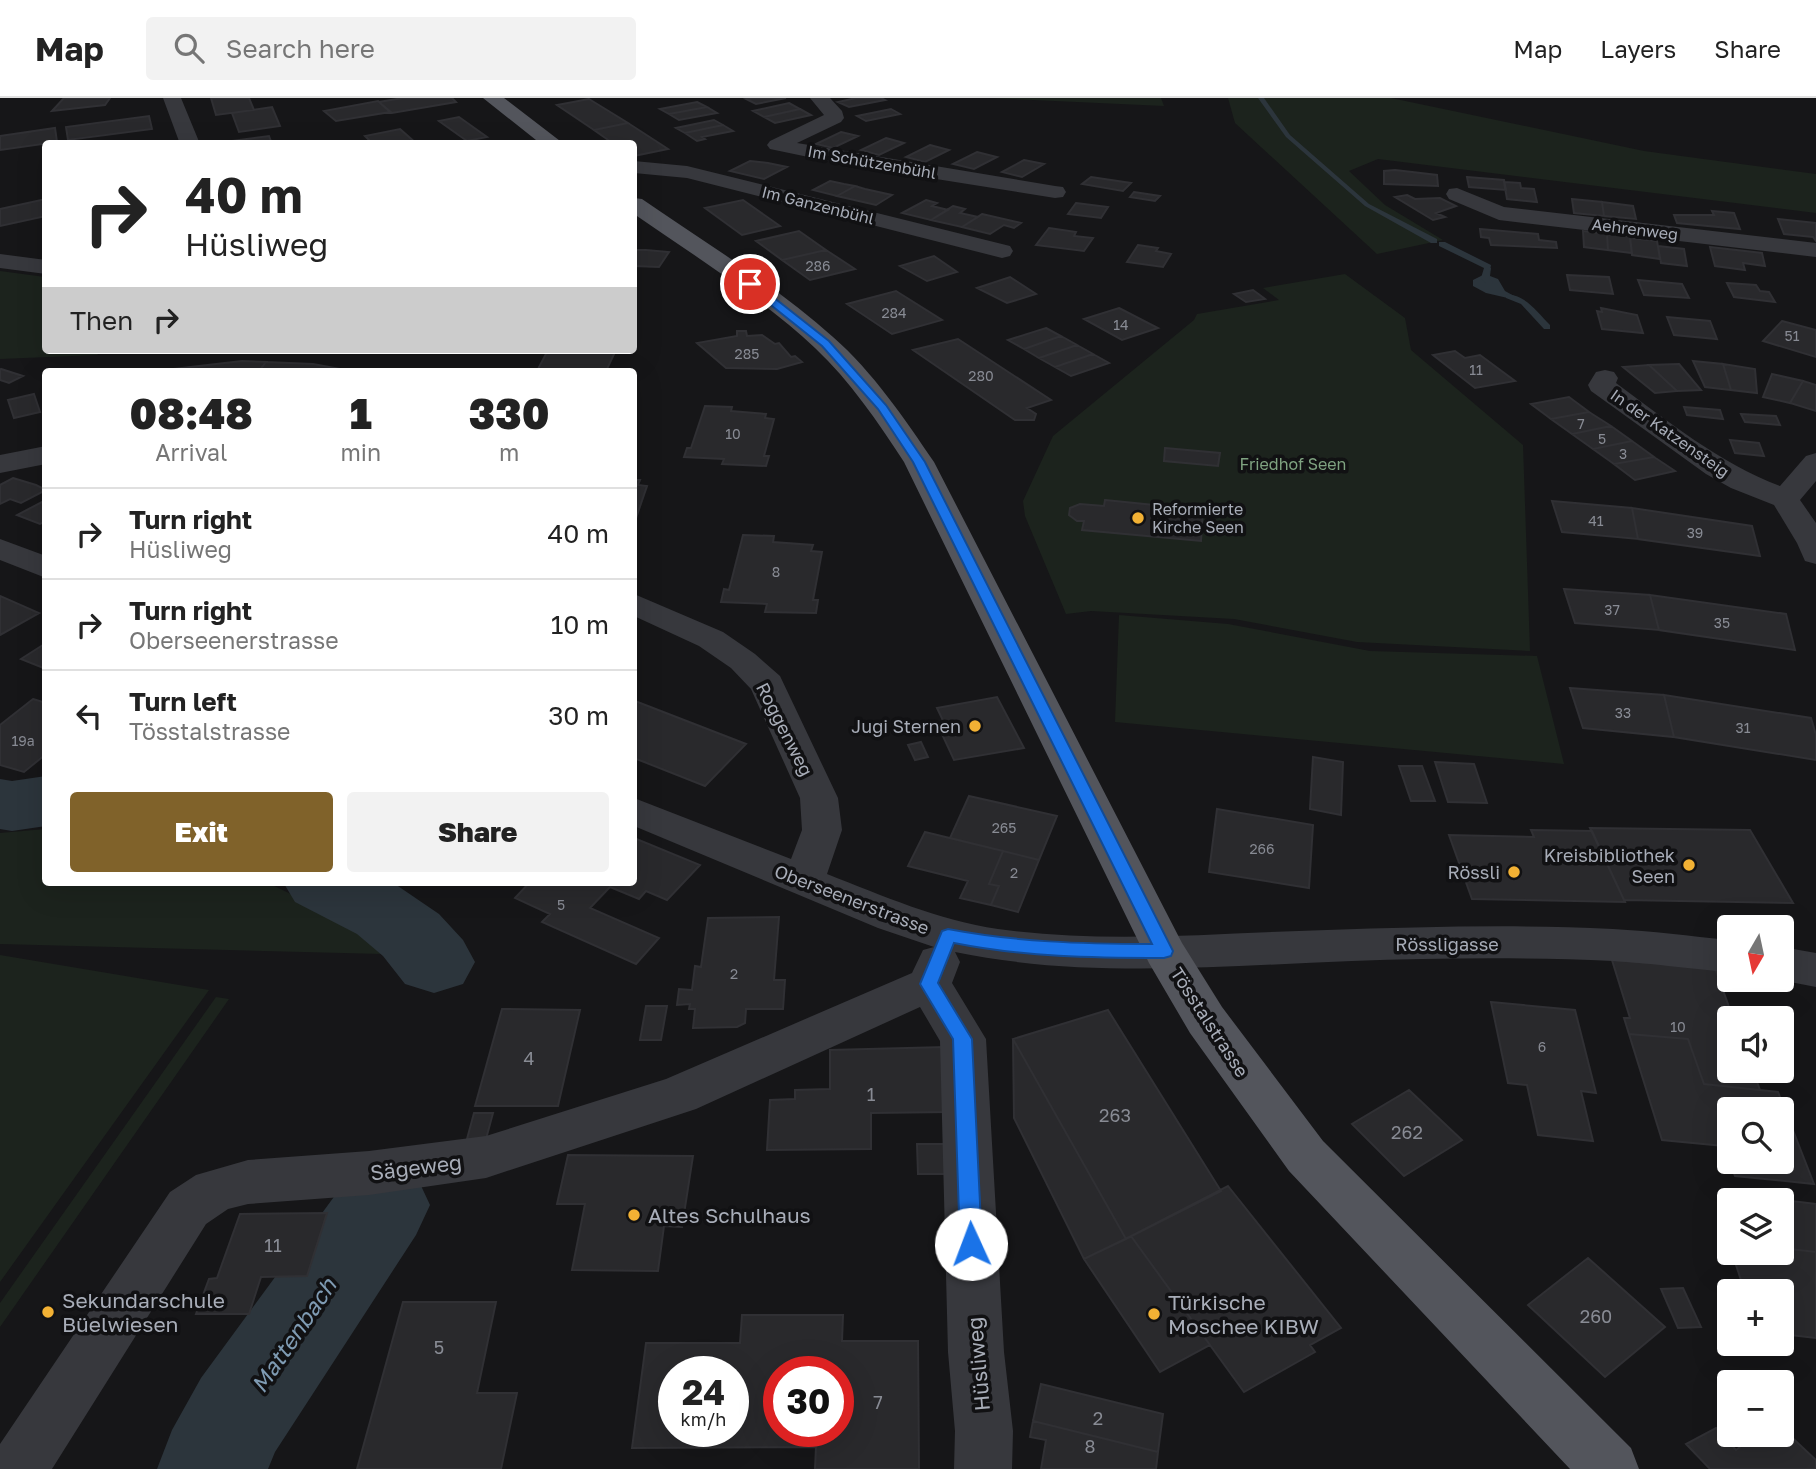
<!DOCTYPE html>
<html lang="en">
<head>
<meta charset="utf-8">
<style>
  body { margin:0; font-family:"Golos Text",sans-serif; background:#f2f2f2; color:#222; height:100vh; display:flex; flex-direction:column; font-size:26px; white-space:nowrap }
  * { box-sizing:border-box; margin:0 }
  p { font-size:23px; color:#767676 }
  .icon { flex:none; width:38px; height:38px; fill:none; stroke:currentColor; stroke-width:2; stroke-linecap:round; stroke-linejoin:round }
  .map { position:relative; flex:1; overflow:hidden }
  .details { position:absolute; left:42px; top:270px; width:595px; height:518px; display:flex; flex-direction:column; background:#fff; border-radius:7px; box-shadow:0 7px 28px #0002 }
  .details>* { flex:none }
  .guide { position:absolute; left:42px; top:42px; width:595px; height:214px; border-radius:7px; box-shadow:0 7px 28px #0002; background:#fff; color:#222; overflow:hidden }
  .needle { width:46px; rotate:189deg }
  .tools { position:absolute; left:1717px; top:817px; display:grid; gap:14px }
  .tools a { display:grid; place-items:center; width:77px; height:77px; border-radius:7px; background:#fff; box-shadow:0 7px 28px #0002; font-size:35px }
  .speed { position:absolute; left:658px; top:1258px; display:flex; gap:14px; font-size:35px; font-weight:700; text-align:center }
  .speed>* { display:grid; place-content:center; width:91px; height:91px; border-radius:50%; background:#fff; box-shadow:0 7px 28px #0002; line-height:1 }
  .speed small { font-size:18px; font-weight:400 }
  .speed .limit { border:10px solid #d22; background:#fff; color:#111 }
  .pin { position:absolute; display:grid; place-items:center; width:60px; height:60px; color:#fff; margin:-30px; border:4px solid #fff; border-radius:50%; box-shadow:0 2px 7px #0007 }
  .me { position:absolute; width:77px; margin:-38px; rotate:358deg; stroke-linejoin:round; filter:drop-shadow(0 0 5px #0008) }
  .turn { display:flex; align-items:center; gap:24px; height:147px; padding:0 28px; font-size:32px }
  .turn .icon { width:91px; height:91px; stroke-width:2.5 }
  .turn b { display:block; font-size:49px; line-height:60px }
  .then { display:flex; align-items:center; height:66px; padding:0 28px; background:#0003; gap:14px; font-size:26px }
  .eta { display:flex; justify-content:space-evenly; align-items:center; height:119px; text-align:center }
  .eta b { font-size:42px; font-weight:800; line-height:49px }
  .button { display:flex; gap:14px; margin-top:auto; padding:14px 28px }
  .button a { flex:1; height:80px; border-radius:7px; background:#80622a; color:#fff; font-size:28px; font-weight:800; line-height:80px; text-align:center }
  .button a+a { background:#f2f2f2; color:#222 }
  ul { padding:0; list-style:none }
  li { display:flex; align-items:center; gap:21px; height:91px; padding:0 28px; border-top:2px solid #e0e0e0 }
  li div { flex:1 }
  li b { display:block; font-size:26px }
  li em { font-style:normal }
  header { display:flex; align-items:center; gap:42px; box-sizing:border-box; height:98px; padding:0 35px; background:#fff; border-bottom:2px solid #e0e0e0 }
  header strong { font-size:33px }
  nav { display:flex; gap:38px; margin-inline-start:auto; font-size:24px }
  .search { width:490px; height:63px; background:#f2f2f2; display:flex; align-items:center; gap:18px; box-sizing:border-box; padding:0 24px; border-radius:7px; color:#767676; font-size:26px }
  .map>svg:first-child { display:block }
</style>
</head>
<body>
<header>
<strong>Map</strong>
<div class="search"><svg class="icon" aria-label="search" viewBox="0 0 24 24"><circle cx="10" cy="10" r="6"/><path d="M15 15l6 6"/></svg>Search here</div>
<nav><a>Map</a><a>Layers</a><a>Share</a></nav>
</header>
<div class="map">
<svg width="1816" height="1371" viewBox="0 0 1816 1371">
  <rect width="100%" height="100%" fill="#161618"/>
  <path fill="#1c231d" d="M989,0H1161L1164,8Z
    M1228,0H1391L1644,53L1816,76V115L1378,61L1349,73L1385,107L1443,142L1377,156L1235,25Z
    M0,173L45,179L46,252H103L97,257L0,261Z
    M1345,176L1405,220L1411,252L1523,347L1530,553L1357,544L1234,521L1091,513L1066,516L1025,418L1023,403L1053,338L1194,222L1197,216L1279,202L1263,190Z
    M1119,517L1228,526L1370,553L1537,558L1564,666L1115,624Z
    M45,731L46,784H266L392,845L382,856L0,846V735Z
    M0,857L209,892L0,1184Z
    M216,899L229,901L0,1229V1205Z"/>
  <path fill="#2c353c" d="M1487,170H1491L1490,178L1498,181L1505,193L1525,204L1486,195L1473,188V182L1483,177Z"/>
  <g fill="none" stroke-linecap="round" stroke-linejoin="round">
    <path fill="#2c353c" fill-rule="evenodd" d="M1258,0H1264L1290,37L1369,106L1437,141V145H1431L1365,108L1286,39Z
      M1439,144H1445L1491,167L1489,180L1493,184L1492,186H1486L1481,180L1484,170L1439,148Z
      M1506,196C1526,197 1537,214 1550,227V231H1544L1521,206L1506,200Z"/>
    <path fill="#2c353c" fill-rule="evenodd" d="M46,678V728L12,733L0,731V681L12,683Z
      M283,784H392L439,816L463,842L475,864L463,886L434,895L405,886L383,858L357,836L295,804Z
      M383,1065L416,1077L430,1107L416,1137L275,1354L268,1371H157L172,1332L201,1280L350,1077Z"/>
  </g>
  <path fill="#29292c" stroke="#303034" stroke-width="2" fill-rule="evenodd" d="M64,0H110L105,7L52,13Z
    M211,0H249L254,12L216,17Z
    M403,0H452L456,4L392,15L379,4Z
    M752,0H786L756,6L746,1Z
    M856,0H881L885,2L849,9L838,4Z
    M589,1L628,25L594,32L557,7Z
    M378,3L390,14L336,23L324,13Z
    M697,4L707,9L669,16L660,11Z
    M789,5L800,11L764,19L753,13Z
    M272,9L280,28L239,34L232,15Z
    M707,9L717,15L679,22L669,16Z
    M800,11L811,17L775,25L764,19Z
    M891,11L900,16L866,23L857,18Z
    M149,18L152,31L68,42L66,29Z
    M459,19L487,39L467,43L439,23Z
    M714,22L723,27L685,35L676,30Z
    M628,25L668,51L634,58V46H614L594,32Z
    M723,27L733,33L702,39L705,41L697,43L685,35Z
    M55,30L57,44L0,52V38Z
    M400,31L417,46H373L365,38Z
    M841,34L858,38L833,50L816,46Z
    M269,38L272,46L232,43Z
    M886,40L904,45L879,57L861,52Z
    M930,47L949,52L925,64L906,59Z
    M977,54L997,59L974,71L953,66Z
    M1024,62L1044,66L1022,79L1002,74Z
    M750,63L768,65L787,69L764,81L730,73Z
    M1395,72L1437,77L1438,88L1384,86V73Z
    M1091,79L1131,85L1123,93L1082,86Z
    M1467,79L1504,82L1506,92L1469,89Z
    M830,83L844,86L855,88L837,98L813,92Z
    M1504,84L1520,85L1521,90L1534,91L1537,104L1507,101Z
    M855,88L865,91L892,97L876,107L837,98Z
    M1134,94L1160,98L1155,103L1130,99Z
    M1407,97L1415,101L1440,100L1456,108L1436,115L1445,119L1433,122L1395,99Z
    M46,101V118L0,128V111Z
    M1572,101L1602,104L1604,118L1574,115Z
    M743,102L780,128L742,137L705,110Z
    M926,102L937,105L932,108L948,112L931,122L902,115Z
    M1602,104L1633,108L1636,121L1604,118Z
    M1076,105L1108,109L1101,120L1068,116Z
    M953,108L965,111L960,115L978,119L962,129L931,122Z
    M1712,113L1734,115L1740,131L1677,125L1674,117H1714Z
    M982,116L1021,125L1014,130L1004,127L990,136L962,129Z
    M1778,121L1816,125V143L1813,139L1784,136Z
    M1049,130L1076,134L1074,138L1093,140L1084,153L1036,147Z
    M1480,131L1538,136L1539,142L1556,144L1557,150L1491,147L1489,140L1481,139Z
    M799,133L826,152L782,162L756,143Z
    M1583,133L1607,136L1608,152L1584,149Z
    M1607,136L1630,138L1632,155L1608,152Z
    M1630,140L1657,143L1660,161L1632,157Z
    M1138,147L1158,150L1156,153L1171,156L1163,169L1127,164Z
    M1658,148L1684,151L1687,168L1661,165Z
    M1710,149L1762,155L1765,168L1743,165L1745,172L1715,168Z
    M634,152H646L669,154L659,169L634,168Z
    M826,152L855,171L810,182L782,162Z
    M934,158L957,174L927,183L900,168Z
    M1567,177L1609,179L1613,196L1570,192Z
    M1010,179L1036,196L1007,205L977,190Z
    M1638,182L1682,186L1689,200L1644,197Z
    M1727,185L1756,187L1760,193L1769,194L1775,204L1734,199Z
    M1253,192L1265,201L1246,204L1234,196Z
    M896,193L942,222L892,236L847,206Z
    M1119,210L1158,230L1122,242L1084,221Z
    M1601,210L1637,217L1643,235L1602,231L1597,213L1602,214Z
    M1667,219L1710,223L1717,241L1674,237Z
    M1782,223L1816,232V259L1763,243Z
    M1046,230L1061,238L1024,251L1008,242Z
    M737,233H746L747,238L762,237L775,246L779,245L791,259L795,258L802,264L777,271L726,270L697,245L737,238Z
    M1061,238L1077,247L1039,260L1024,251Z
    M958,241L1051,302L1027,310L1036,316L1034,322H1015L913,252Z
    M1077,247L1093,256L1055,269L1039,260Z
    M548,252H616L606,273H537Z
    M1455,253L1465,260L1480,257L1515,283L1475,290L1433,257Z
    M1093,256L1109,265L1071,278L1055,269Z
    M242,263L266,264L259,273H156Z
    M1693,263L1723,266L1731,292L1705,289Z
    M266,264L313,266L351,273H259Z
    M1679,266L1701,292L1677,293L1649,267Z
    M1723,266L1755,271L1757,295L1731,292Z
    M1649,267L1677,293L1655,295L1623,269Z
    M0,272L1,271L23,278L9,285L0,282Z
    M1772,276L1803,283L1790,305L1763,299Z
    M1803,283L1816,287V313L1790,305Z
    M34,296L40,314L14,320L8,302Z
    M1569,299L1589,314L1551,321L1531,306Z
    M705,308L732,309L731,313L766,316L765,320L774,321L764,358H769L766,368L722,366L724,361L684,359L687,350H691Z
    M1684,309L1720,312L1723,321L1687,317Z
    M1589,314L1611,328L1572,336L1551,321Z
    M1741,316L1776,318L1780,327L1745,324Z
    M1611,328L1632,343L1593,351L1572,336Z
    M1730,342L1759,345L1764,358L1735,355Z
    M1632,343L1654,359L1614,366L1593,351Z
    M1165,350L1220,355L1218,368L1164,363Z
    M1654,359L1675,373L1635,382L1614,366Z
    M13,380L36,387L46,392L21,405L10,401L0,406V387Z
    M634,382H640L638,387L647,388L634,426Z
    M46,402V423L40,426L17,417Z
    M1105,402L1203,412L1201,443L1082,432L1084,423H1077L1069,417L1070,410L1080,406L1104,408Z
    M1552,403L1632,410L1638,441L1562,434Z
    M1632,410L1752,428L1760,458L1638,441Z
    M743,437L774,438L773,444L813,447L811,453L822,454L813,502H818L816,515L765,514L767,506L721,504L724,491L729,492Z
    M1564,491L1650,497L1659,532L1575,525Z
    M1650,497L1786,516L1795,552L1659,532Z
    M0,498L39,515L0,537Z
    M46,545V571L21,561Z
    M1570,590L1664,597L1674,639L1583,630Z
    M1664,597L1811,620L1816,637V662L1674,639Z
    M997,599L1024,650L954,662L941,634L948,633L937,610Z
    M33,601L46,605V656L24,674L0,667V627Z
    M635,603L746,646L705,688L634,660Z
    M921,644L928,659L915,662L908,647Z
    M1313,659L1343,664L1341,717L1310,711Z
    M1435,664L1474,666L1487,705L1448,704Z
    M1399,668H1422L1435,703H1411Z
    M969,698L1057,718L1039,762L950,740Z
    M1217,711L1313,727L1309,790L1209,774Z
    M1590,730L1750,732L1793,805L1624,802Z
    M1531,732L1592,733L1625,804L1472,801L1449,737L1534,739Z
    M925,734L1003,753L989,786L999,788L991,807L960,800L968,783L908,768Z
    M634,740L700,767L667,802L646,793L639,801L610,789L590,810L659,840L636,866L542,824L550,816L515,800L530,784H634Z
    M1003,753L1039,762L1018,814L991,807L999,788L989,786Z
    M779,819L774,882H785L783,911H746L745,925L737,929L693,930L695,911H689L690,906L677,907L679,891L692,892L695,868L701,869L708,820Z
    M1612,862L1715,870L1733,920H1729V973H1753L1760,992L1704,986L1688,941L1629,936L1624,920H1630Z
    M1491,904L1575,912L1596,995L1581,993L1593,1043L1538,1037L1527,987L1508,985Z
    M646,908H667L661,942H640Z
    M502,911L580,912L558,1008H475Z
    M1108,912L1221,1093L1126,1141L1013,941Z
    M1629,936L1688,941L1704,986L1778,994L1814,1086L1735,1078L1730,1064H1782V1012H1729V1062L1724,1048L1662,1042Z
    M1013,941L1126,1141L1084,1161L1014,1020Z
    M945,949L948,1014L871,1015V1051L767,1052L770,1002L795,1001V992L830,991V952Z
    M1409,992L1462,1042L1404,1078L1352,1026Z
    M474,1015H493L486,1041H467Z
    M917,1046H944L946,1076H918Z
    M568,1057L693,1058L682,1129L664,1128L658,1173L572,1172L585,1106H557Z
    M1228,1088L1341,1230L1310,1247L1315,1254L1244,1294L1131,1138Z
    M1759,1099L1816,1106V1154L1782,1150V1102H1760Z
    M327,1115L307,1178L261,1179L249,1216H196L209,1181L217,1180L240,1116Z
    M1131,1138L1210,1247L1160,1274L1084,1161Z
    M1782,1150L1816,1154V1240L1782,1236V1194H1745L1732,1155H1782Z
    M1588,1160L1665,1229L1605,1279L1528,1207Z
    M1683,1190L1701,1229L1678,1230L1661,1191Z
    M403,1204H496L477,1295H517L501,1371H357Z
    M742,1217H843L842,1243H918L919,1371H815L816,1349L632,1350L646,1245H740ZM674,1274H733V1334H674ZM779,1274H838V1334H779Z
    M1041,1286L1163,1316L1158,1354L1033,1323Z
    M1033,1323L1158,1354L1156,1371H1041L1046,1342L1030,1339Z
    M1716,1330L1736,1352L1756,1337H1782V1330L1816,1362V1371H1710L1686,1346Z"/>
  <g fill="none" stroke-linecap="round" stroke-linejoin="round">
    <path fill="#37383d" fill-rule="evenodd" d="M163,0H181L200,46H180Z
      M810,0H830L842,13L844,20L841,24L797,45L1055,88L1063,89L1066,94L1063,99L1055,100L842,66L770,51L767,47L770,43L824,17Z
      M634,63L687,68L1010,148L1013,153L1010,158L1002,160L687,80L634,75Z
      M1457,90L1504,109L1816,145V159L1499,122L1449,101L1446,96L1449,91Z
      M0,156L46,162V176L0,170Z
      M1605,272L1614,274L1618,280L1616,285C1668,323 1719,365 1780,388L1806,358L1816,355V383L1800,402L1816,425V466L1805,463L1797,445L1774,407L1731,390L1706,376L1591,293L1588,287L1596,274Z
      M46,348V366L0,375V357Z
      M0,441L46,458V480L0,462Z
      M634,496L723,534L755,556L780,578L838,700L842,732L827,776C883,798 938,822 998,831C1106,846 1218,835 1327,832C1422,829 1518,826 1613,831C1652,833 1690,838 1729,842V874C1690,871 1651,865 1613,863C1526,859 1439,860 1352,863C1220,868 1085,881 955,854L960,864L952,885L986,941L1004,1254L1013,1333L1012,1371H954L955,1333L948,1254L940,943L920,909L696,1011L486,1080L369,1097L248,1106L228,1111L206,1126L52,1371H0V1346L170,1094L196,1077L248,1062L369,1053L486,1038L666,981L912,875L923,852L934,849L878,830L634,728V700L791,761L802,732L800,700L751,591L731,570L699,548L634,518Z
      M1782,849L1816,855V889L1780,882Z"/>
    <path fill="#53555c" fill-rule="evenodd" d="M483,0H504L564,46H541Z
      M634,100L642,101C706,145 775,187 833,239C873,274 904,320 934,364L1182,845L1222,909L1323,1043L1631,1350L1639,1371H1570L1289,1073L1190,935L1149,865L904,364C878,324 850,283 815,250C760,199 695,158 634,116Z"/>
  </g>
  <path fill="#1a73e8" stroke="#114b97" stroke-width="2" d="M747,184H754L829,243L886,307L925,364L1173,853L1171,858L1164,860C1093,860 1024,859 954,845L938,885L972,941L982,1146L978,1153L971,1156L963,1153L960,1146L953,941L920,886L942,833L948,831C1017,844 1081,846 1152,846L913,364L878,311L822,248L747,188Z"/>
  <g fill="#f2b134" stroke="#111113" stroke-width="2.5">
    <circle cx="1138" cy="420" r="7"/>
    <circle cx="975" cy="628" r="7"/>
    <circle cx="1689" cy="767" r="7"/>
    <circle cx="1514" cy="774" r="7"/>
    <circle cx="634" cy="1117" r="7"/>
    <circle cx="48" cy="1214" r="7"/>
    <circle cx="1154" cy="1216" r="7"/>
  </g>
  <g text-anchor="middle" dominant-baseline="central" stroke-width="7" stroke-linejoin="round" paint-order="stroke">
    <g font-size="14" fill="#888b94">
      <text x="818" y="167">286</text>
      <text x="894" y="214">284</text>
      <text x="1121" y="226">14</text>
      <text x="1792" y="237">51</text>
      <text x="747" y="255">285</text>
      <text x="1476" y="271">11</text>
      <text x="981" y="277">280</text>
      <text x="1581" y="325">7</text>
      <text x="733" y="335">10</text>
      <text x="1602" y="340">5</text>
      <text x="1623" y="355">3</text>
      <text x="1596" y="422">41</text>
      <text x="1695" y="434">39</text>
      <text x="776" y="473">8</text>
      <text x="1612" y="511">37</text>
      <text x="1722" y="524">35</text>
      <text x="1623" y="614">33</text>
      <text x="1743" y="629">31</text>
      <text x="23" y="642">19a</text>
      <text x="1004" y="729">265</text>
      <text x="1262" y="750">266</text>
      <text x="1014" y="774">2</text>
      <text x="561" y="806">5</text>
      <text x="734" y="875">2</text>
      <text x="1678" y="928">10</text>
      <text x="1542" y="948">6</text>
    </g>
    <g font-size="16" fill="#a8adb8" stroke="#111113">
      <text transform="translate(872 64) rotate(10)">Im Schützenbühl</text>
      <text transform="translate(818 107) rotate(14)">Im Ganzenbühl</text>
      <text transform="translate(1635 131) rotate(7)">Aehrenweg</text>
      <text transform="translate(1670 335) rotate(35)">In der Katzensteig</text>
    </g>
    <g font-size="16" fill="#7fa381" stroke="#111113">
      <text x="1293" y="366">Friedhof Seen</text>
    </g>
    <g font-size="16" fill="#a8adb8" stroke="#111113" text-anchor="start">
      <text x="1152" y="411">Reformierte<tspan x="1152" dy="18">Kirche Seen</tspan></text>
    </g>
    <g font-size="18" fill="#a8adb8" stroke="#111113" text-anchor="end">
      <text x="961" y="628">Jugi Sternen</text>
      <text x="1675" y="757">Kreisbibliothek<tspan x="1675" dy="21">Seen</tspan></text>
      <text x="1500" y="774">Rössli</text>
    </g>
    <g font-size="18" fill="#a8adb8" stroke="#111113">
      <text transform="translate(785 631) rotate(63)">Roggenweg</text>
      <text transform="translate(852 801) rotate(21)">Oberseenerstrasse</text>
      <text x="1447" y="846">Rössligasse</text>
      <text transform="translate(1210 924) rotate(57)">Tösstalstrasse</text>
    </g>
    <g font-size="18" fill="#888b94">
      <text x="529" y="960">4</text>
      <text x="871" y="996">1</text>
      <text x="1115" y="1017">263</text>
      <text x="1407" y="1034">262</text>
      <text x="273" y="1147">11</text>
      <text x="1596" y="1218">260</text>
      <text x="439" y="1249">5</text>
      <text x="878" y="1304">7</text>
      <text x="1098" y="1320">2</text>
      <text x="1090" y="1348">8</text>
    </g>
    <g font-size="21" fill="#a8adb8" stroke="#111113">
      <text transform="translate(416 1069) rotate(-7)">Sägeweg</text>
      <text transform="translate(978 1266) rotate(-95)">Hüsliweg</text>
    </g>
    <g font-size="21" fill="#a8adb8" stroke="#111113" text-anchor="start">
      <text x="648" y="1117">Altes Schulhaus</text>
      <text x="62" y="1202">Sekundarschule<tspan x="62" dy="24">Büelwiesen</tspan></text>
      <text x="1168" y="1204">Türkische<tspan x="1168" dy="24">Moschee KIBW</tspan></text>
    </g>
    <g font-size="23" font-style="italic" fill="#7f9bb3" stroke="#111113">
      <text transform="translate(293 1237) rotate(-56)">Mattenbach</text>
    </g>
  </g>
</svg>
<div class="tools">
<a><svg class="needle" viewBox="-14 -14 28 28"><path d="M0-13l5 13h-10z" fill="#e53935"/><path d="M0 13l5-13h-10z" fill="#767676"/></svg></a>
<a><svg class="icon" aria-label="sound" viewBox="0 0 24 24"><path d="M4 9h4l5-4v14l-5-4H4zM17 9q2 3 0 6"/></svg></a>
<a><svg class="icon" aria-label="search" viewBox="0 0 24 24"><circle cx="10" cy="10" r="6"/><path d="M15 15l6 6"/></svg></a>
<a><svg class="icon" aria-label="layers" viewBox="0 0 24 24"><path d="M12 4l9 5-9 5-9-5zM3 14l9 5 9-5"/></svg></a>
<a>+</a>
<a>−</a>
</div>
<div class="speed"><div>24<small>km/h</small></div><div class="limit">30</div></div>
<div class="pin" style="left:750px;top:186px;background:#d93025"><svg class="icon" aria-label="arrive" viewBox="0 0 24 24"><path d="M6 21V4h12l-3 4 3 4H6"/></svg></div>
<svg class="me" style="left:971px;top:1146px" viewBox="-20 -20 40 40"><circle r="19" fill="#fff"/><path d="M0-13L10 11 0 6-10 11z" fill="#1a73e8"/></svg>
<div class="guide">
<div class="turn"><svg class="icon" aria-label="right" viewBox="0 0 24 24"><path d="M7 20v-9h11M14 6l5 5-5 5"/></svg><div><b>40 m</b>Hüsliweg</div></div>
<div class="then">Then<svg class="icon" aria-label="right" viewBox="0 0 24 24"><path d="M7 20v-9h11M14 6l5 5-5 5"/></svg></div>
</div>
<section class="details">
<div class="eta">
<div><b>08:48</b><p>Arrival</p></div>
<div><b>1</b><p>min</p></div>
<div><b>330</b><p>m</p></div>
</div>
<ul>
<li><svg class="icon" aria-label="right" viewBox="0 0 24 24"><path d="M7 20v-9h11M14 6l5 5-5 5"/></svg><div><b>Turn right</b><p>Hüsliweg</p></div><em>40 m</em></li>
<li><svg class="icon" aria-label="right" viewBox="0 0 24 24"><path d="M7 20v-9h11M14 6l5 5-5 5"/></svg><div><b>Turn right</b><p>Oberseenerstrasse</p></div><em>10 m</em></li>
<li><svg class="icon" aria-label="left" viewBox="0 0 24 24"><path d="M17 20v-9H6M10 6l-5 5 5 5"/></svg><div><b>Turn left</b><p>Tösstalstrasse</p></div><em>30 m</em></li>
</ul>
<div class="button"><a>Exit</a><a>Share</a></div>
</section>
</div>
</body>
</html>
